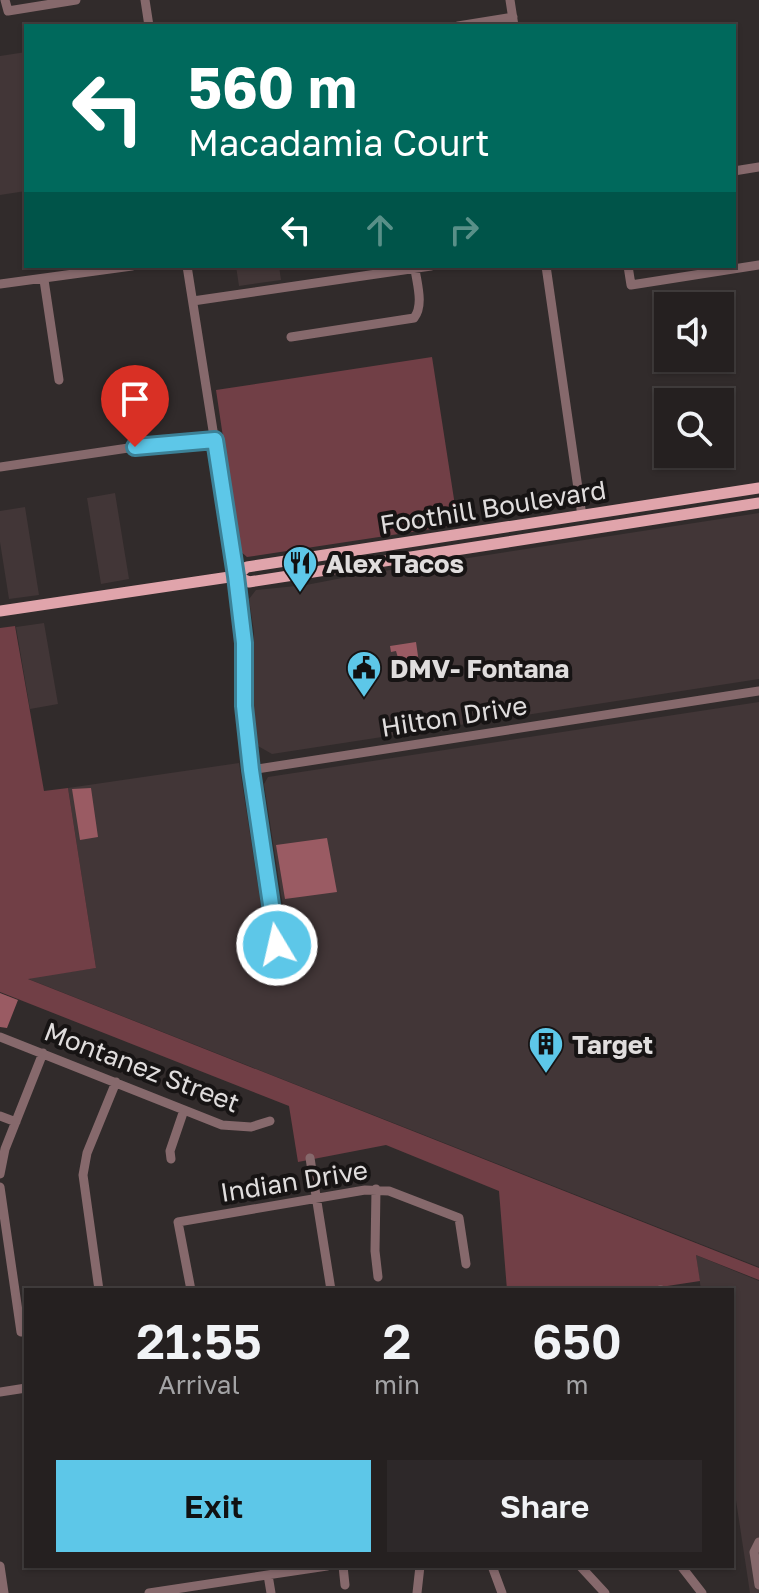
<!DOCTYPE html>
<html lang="en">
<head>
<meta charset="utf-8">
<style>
  body { margin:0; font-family:"Golos Text",sans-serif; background:#2d2829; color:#f1f3f6; height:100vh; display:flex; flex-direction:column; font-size:30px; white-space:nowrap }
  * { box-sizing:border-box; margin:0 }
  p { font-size:26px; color:#a3a3a5 }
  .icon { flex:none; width:44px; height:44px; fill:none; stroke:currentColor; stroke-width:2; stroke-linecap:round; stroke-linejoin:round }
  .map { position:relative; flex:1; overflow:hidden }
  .side { position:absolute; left:24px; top:1288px; width:710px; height:280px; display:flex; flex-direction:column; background:#252020; border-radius:0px; box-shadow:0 2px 6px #0004,0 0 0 2px #423e3e }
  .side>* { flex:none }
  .guide { position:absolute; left:24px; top:24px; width:712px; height:244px; border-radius:0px; box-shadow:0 2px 6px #0004,0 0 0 2px #423e3e; background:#00695c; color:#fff; overflow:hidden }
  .buttons { position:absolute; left:654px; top:292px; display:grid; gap:16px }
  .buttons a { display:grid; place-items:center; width:80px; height:80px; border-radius:0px; background:#252020; box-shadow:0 2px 6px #0004,0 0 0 2px #423e3e; font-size:40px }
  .pin { position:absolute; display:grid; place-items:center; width:68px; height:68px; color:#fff; margin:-82px -34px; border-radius:50% 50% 50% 0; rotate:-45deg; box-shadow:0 0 8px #0007 }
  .pin .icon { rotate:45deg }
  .me { position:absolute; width:88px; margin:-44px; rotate:351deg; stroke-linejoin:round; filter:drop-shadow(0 0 6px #0008) }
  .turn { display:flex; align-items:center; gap:28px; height:168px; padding:0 32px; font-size:36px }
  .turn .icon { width:104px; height:104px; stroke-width:2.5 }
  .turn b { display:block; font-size:56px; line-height:68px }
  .lanes { display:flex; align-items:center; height:76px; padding:0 32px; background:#0003; justify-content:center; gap:40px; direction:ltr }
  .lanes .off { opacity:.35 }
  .eta { display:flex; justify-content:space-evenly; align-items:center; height:136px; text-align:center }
  .eta b { font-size:48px; font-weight:600; line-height:56px }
  .button { display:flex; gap:16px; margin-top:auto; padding:16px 32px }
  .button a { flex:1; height:92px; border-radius:0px; background:#5dc7e8; color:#111; font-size:32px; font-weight:600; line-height:92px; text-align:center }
  .button a+a { background:#2d2829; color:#f1f3f6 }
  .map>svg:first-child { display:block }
</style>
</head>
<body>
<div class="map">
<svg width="759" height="1593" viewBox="0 0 759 1593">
  <rect width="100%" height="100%" fill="#312b2b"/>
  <path fill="#423637" d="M26,52V191L0,195V56Z
    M236,266H279L281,280L239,286Z
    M115,493L129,579L101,584L87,498Z
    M25,507L39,595L9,599L0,542V511Z
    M759,513V679L272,754L258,746L252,701L254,632L249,599L256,590L306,585L368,573L371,575L384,571Z
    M44,623L58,704L30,709L16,627Z
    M759,702V1267L26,978L96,968L68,788L239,763L270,963L273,971L289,979L302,971L304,963L300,950L288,939L264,784L268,777Z
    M696,1255L759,1281V1593H750L732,1474V1290H701Z"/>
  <path fill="#713f46" d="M432,357L458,525L247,557L240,551L216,390Z
    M15,626L44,791L68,788L96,968L28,979L759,1268V1280L696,1255L700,1281L641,1290H507L499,1191L386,1145L298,1162L289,1106L0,992V628Z"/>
  <path fill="#9a5b63" d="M416,642L420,670L413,671L412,666L401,668L396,651L391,652L390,646Z
    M91,788L98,837L80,840L72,789Z
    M327,838L337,892L285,899L276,845Z
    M0,993L18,1000L7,1028L0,1027Z"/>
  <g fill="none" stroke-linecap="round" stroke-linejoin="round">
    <path stroke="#86696c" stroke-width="9" d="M5,0L8,11L76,0
      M145,0L149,26
      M510,0L514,26
      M458,26L513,17
      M734,171L759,167
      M187,266L236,576L245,658L244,706L251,770L277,945L288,961
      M546,266L582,516
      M628,266L631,285L759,265
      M44,280L59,380
      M0,284L132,266
      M193,301L431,266
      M291,337L414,318C424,305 417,284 415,269
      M0,467L162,443L189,444L215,440
      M251,770L759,691
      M0,1037L222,1125L251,1127L270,1121
      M0,1116L16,1122
      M310,1158L331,1290
      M171,1159L170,1151L184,1110
      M0,1174L5,1149L43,1053
      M0,1187L21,1332
      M376,1189L375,1251L378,1277
      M99,1290L83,1175L87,1153L116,1082
      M191,1290L178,1222L365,1190L389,1191L459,1218L466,1264
      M660,1290H661
      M0,1392L26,1388
      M759,1542L754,1552L759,1585
      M0,1566L4,1593
      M343,1566L345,1585
      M492,1566L502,1593
      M580,1566L605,1593
      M681,1566L702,1593
      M268,1575L271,1593
      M149,1593L327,1566
      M417,1593L420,1566"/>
    <path stroke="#e0a4ab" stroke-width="11" d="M236,576L247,567L759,488
      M0,611L236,576L249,582L759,503"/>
  </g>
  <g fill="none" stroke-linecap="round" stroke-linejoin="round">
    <defs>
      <path id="route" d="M135,447L215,440L236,576L244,643V706L251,770L277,945"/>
    </defs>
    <use href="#route" stroke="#3c8197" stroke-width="20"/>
    <use href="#route" stroke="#5dc7e8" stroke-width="14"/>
  </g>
  <defs>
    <symbol id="restaurant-pin" viewBox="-11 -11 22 30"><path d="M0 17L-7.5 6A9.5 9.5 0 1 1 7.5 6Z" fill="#5dc7e8" stroke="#171414"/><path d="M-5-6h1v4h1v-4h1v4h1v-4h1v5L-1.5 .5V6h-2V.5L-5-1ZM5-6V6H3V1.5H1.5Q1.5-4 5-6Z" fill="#111"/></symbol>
    <symbol id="civic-pin" viewBox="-11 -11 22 30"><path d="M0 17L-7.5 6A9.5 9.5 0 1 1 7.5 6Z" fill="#5dc7e8" stroke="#171414"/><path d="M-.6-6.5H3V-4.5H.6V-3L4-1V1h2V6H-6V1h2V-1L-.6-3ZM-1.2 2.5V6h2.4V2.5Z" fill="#111"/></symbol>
    <symbol id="building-pin" viewBox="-11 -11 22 30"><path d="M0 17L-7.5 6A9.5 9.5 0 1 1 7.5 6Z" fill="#5dc7e8" stroke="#171414"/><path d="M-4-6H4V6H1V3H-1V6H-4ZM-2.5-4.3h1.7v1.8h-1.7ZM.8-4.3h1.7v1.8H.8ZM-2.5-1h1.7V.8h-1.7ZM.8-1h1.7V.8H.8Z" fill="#111"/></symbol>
  </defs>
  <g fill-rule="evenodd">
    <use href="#restaurant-pin" x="280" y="543" width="40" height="54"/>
    <use href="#civic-pin" x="344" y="648" width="40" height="54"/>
    <use href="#building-pin" x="526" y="1024" width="40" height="54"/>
  </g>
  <g text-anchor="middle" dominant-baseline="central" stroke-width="8" stroke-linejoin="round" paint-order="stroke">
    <g font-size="26" fill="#e0dddd" stroke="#171414">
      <text transform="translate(493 507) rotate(-9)">Foothill Boulevard</text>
      <text transform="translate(454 716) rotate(-9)">Hilton Drive</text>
      <text transform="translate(142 1067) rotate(21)">Montanez Street</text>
      <text transform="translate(294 1181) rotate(-9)">Indian Drive</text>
    </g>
    <g font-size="26" font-weight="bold" fill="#e0dddd" stroke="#171414" text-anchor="start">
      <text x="326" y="563">Alex Tacos</text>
      <text x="390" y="668">DMV- Fontana</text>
      <text x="572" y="1044">Target</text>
    </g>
  </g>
</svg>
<div class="buttons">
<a><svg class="icon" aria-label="sound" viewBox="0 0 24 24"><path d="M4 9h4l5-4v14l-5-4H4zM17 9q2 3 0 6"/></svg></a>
<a><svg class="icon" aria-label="search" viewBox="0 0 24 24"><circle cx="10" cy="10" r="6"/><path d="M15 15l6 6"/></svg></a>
</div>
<div class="pin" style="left:135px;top:447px;background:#d93025"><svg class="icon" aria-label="arrive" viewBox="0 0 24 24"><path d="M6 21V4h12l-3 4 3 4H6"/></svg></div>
<svg class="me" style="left:277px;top:945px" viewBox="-20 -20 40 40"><circle r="17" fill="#5dc7e8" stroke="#fff" stroke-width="3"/><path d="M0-11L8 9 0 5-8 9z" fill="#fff"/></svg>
<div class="guide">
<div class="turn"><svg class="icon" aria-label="left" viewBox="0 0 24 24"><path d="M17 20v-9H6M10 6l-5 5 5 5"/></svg><div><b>560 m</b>Macadamia Court</div></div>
<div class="lanes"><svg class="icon" aria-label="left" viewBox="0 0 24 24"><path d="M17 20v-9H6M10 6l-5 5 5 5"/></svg><svg class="icon off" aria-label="ahead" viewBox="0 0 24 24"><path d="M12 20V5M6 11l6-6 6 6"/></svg><svg class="icon off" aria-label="right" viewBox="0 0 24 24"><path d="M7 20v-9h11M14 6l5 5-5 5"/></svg></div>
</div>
<section class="side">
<div class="eta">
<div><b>21:55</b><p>Arrival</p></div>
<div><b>2</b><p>min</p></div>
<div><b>650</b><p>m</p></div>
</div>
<div class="button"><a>Exit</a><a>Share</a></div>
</section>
</div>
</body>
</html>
